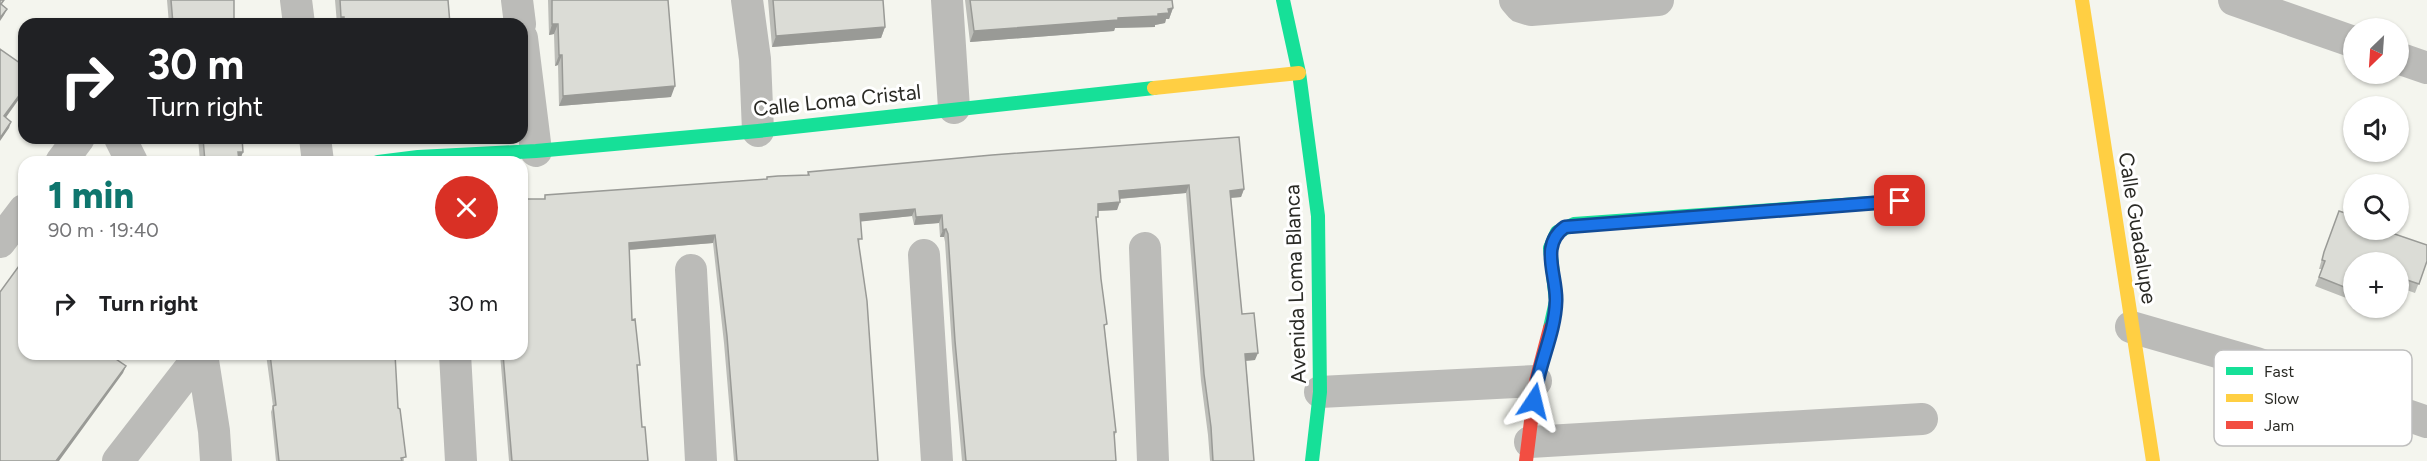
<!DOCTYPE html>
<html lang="en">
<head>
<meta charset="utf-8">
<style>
  body { margin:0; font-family:Figtree,sans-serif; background:#f6f6f6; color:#202124; height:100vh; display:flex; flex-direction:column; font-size:22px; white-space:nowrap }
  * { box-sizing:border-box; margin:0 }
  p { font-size:20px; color:#757577 }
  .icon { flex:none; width:33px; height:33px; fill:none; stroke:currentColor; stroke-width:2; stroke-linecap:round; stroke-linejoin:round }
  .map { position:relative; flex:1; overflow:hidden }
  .sheet { position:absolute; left:18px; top:156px; width:510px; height:204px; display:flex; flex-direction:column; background:#fff; border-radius:18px; box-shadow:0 2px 4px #0004 }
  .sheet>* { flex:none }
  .hud { position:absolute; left:18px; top:18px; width:510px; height:126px; border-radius:18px; box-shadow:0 2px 4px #0004; background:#202124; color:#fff; overflow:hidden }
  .needle { width:39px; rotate:205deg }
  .fabs { position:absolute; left:2343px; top:18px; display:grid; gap:12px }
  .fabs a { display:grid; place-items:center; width:66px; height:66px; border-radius:50%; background:#fff; box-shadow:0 2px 4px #0004; font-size:30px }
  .pin { position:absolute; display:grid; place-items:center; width:51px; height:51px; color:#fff; margin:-26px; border-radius:12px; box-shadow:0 3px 9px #0006 }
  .me { position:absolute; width:66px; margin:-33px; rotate:10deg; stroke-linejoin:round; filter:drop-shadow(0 0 4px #0008) }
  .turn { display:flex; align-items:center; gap:21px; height:126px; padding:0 30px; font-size:27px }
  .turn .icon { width:78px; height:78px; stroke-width:2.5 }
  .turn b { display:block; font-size:42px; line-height:51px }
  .round { display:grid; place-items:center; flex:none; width:63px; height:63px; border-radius:32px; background:#f6f6f6 }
  .overview { display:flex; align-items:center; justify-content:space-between; height:102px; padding:0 30px }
  h1 { font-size:36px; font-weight:800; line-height:45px; color:#0f766e }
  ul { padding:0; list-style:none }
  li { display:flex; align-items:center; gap:18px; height:90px; padding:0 30px }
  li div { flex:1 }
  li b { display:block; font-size:22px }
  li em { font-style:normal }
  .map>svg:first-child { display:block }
</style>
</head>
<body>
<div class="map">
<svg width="2427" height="461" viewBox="0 0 2427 461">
  <rect width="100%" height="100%" fill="#f4f5ee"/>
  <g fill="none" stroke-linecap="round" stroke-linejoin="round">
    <path stroke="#bbbbb8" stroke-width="32" d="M296,0L299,24
      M517,0L520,24
      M747,0L755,59L758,131
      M947,0L954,108
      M1515,0L1521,7L1531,10L1658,0
      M2234,0L2354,42
      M522,38L536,151
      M2398,58L2427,68
      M120,138L132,162
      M315,138L318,162
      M61,162L79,138
      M0,242L24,210
      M1145,248L1153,461
      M924,255L937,461
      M691,270L701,461
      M2131,327L2256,363L2427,422
      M202,354L214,431L216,461
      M455,354L461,461
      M1320,392L1536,381
      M1530,442L1922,419
      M118,461L201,354"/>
    <path stroke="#16e098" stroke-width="14" d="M1283,0L1299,73L1318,216L1320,392L1312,461
      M378,162L418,157L536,151L758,131L1154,88
      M1550,328L1556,301L1550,248L1557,232L1574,224L1900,201"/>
    <path stroke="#ffcf43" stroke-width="14" d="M2082,0L2153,461
      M1154,88L1299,73"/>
    <path stroke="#f24e42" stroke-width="14" d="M1526,461L1536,381L1550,328"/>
  </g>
  <path fill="#bcbdb8" d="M167,0H234V24H169Z
    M335,0H448L450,24H337Z
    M548,0H668L671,97L559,106L558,65L555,66L554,34L549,35Z
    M768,0H883L885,27L881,38L772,47Z
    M965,0H1172L1173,8L1169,19H1166L1165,23L1155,25V27L1115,28L1114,31L970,42Z
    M198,138H242L243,152L239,162H200Z
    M992,155L1244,189L1241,197L1231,198L1242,314L1255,360L1246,361L1254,461H1210L1208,435L1201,381L1186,193L1119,199L1117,210L1098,211L1096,223L1105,332L1116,432L1114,438L1116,461H962L952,348L945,242L944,237H940L939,223L914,225L912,216L861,221L859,246L878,461H734L724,343L713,243L629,250L632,320L638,370L642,427L648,461H509L500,354H522L545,195L766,179L807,175L808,172Z
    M2324,252L2427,261L2415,293L2398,287V262H2354V301L2315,286L2322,269H2319Z
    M266,354H395L398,408L404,461H276L271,412L273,406Z"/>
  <path fill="#999a96" d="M1173,8L1169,19H1166L1165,23L1155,25V27L1115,28L1114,31L970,42L974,31L1158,14L1168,9Z
    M7,9L4,15L0,21V18Z
    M341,17H344L341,24H338Z
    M552,24H558L554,34L549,35Z
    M885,27L881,38L772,47L776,36Z
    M559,55H562L558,65L555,66Z
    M675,86L671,97L559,106L563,96Z
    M24,89V92L2,123L4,116Z
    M11,122L9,128L0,141V138Z
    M238,152H243L239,162H230Z
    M1189,185L1186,193L1116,199L1119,191Z
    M1244,189L1241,197L1228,198L1230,191Z
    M1120,202L1117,210L1095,211L1098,204Z
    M915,209L912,216L857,222L860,214Z
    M942,215L939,223L914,225L916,217Z
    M946,229L944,237H940L943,230Z
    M715,235L713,243L626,250L629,243Z
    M1258,353L1255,360L1242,361L1245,354Z
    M126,366L123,373L59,461H56Z"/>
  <path fill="#dbdcd6" stroke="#999a96" stroke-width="1.5" d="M0,0H4L1,4L7,9L0,18Z
    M171,0H234V24H173Z
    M340,0H448L450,24H344V17H341Z
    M552,0H668L675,86L563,96L562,55H559L558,24H552Z
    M773,0H883L885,27L776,36Z
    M970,0H1172L1173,8L1168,9L1169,13L1158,14V16L1118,18V20L974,31Z
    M0,49L24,66V89L4,116L11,122L0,138Z
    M1239,137L1244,189L1230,191L1242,314L1254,313L1258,353L1245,354L1254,461H1213L1211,427L1204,374L1189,185L1119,191L1120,202L1098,204V217H1096L1101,279L1107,324L1104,325L1116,432H1114L1116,461H966L955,341L948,234L946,229L943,230L942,215L916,217L915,209L860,214L862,239H858L867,301L878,461H737L727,336L715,235L629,243L632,320L635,319L640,365H637L642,427H645L648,461H512L503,354H522V199H545V195L767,179V177L778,176L809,175L808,172L992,155Z
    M203,138H242L243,152H238L239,161L205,162Z
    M2339,211L2354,216V230H2383L2427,245V261L2419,284L2398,277V262H2354V291L2319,277L2325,261L2322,260L2324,252Z
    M24,259V354H115L113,357L126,366L56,461H0V292Z
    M270,354H395L398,408L400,409L406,457L401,458L402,461H279L273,406L276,405Z"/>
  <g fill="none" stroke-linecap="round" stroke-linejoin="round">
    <defs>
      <path id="route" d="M1534,401C1537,367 1555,335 1556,301C1557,275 1539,245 1565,227L1900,201"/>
    </defs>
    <use href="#route" stroke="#114b97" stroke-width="15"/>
    <use href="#route" stroke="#1a73e8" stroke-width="10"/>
  </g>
  <g text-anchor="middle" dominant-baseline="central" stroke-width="6" stroke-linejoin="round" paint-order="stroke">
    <g font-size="21" fill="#2a2a25" stroke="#fff">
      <text transform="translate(837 100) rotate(-6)">Calle Loma Cristal</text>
      <text transform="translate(2138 228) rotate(81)">Calle Guadalupe</text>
      <text transform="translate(1295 284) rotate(-92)">Avenida Loma Blanca</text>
    </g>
  </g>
  <rect x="2214" y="350" width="198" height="96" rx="9" fill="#fff" stroke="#bfbfbe" stroke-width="1.5"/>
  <rect x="2226" y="367" width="27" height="8" fill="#16e098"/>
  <rect x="2226" y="394" width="27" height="8" fill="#ffcf43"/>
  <rect x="2226" y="421" width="27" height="8" fill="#f24e42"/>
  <g font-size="16" fill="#2a2a25">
    <text x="2264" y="377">Fast</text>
    <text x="2264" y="404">Slow</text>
    <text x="2264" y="431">Jam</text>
  </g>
</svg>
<div class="fabs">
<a><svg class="needle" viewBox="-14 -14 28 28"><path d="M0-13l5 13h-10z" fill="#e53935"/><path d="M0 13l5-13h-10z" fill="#757577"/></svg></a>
<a><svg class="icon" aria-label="sound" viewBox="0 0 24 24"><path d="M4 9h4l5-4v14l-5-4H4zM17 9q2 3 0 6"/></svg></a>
<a><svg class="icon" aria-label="search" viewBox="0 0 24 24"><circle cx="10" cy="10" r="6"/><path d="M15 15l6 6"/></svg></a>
<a>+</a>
</div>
<div class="pin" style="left:1900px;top:201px;background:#d93025"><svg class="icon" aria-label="arrive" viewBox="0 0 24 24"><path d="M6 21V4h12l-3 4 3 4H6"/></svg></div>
<svg class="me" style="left:1534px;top:401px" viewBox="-20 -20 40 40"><path d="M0-17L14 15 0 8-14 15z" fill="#1a73e8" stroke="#fff" stroke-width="4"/></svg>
<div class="hud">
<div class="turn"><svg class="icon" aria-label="right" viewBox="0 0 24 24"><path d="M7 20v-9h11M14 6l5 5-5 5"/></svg><div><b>30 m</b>Turn right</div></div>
</div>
<section class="sheet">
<div class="overview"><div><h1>1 min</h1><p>90 m · 19:40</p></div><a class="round" style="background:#d93025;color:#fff"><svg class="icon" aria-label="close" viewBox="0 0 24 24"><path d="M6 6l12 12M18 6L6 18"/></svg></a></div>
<ul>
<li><svg class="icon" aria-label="right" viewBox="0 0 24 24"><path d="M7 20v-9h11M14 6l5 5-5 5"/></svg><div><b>Turn right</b></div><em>30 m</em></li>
</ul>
</section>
</div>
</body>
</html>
